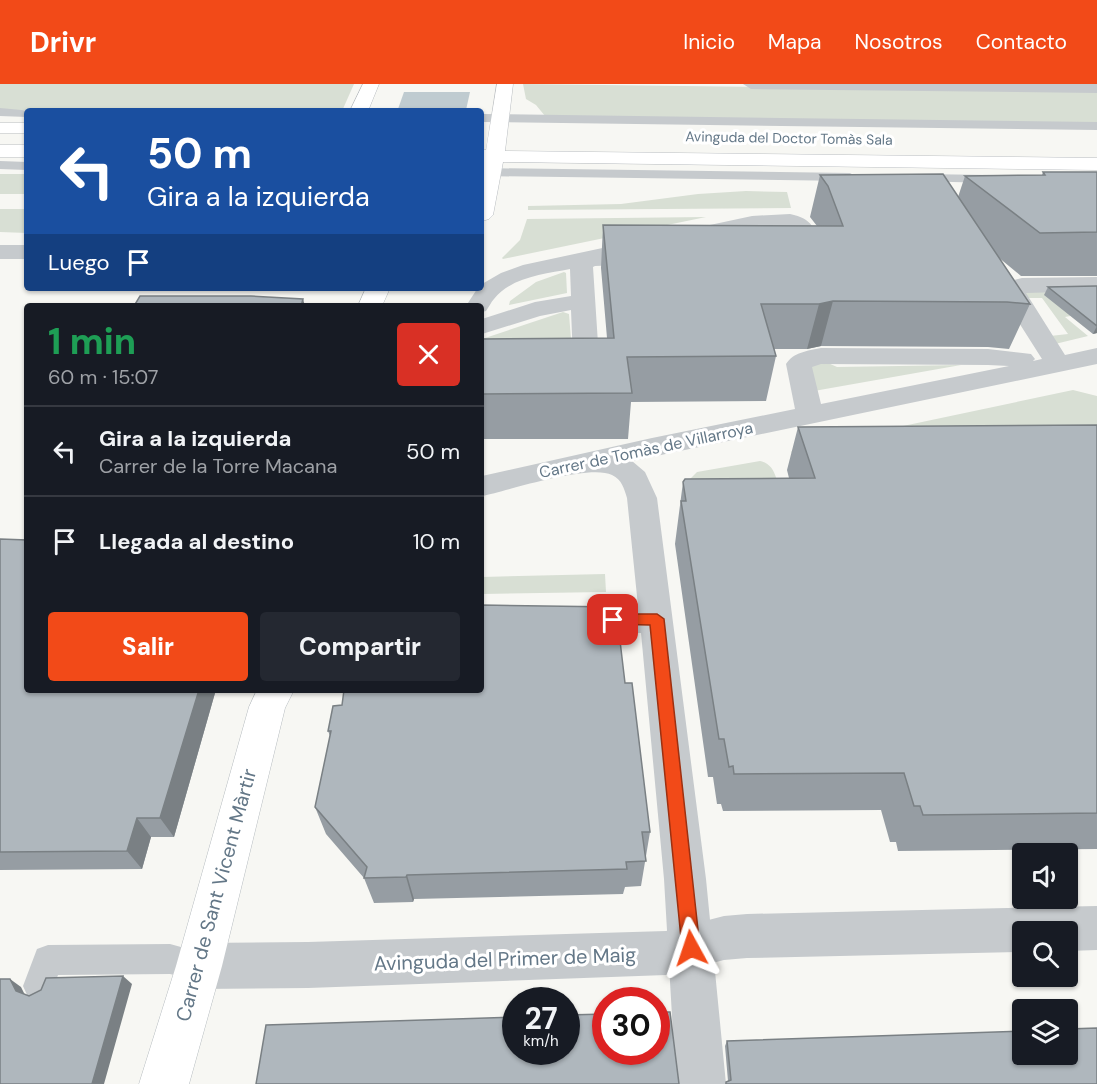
<!DOCTYPE html>
<html lang="es">
<head>
<meta charset="utf-8">
<style>
  body { margin:0; font-family:"DM Sans",sans-serif; background:#242831; color:#f1f3f6; height:100vh; display:flex; flex-direction:column; font-size:22px; white-space:nowrap }
  * { box-sizing:border-box; margin:0 }
  p { font-size:20px; color:#9ea1a6 }
  .icon { flex:none; width:33px; height:33px; fill:none; stroke:currentColor; stroke-width:2; stroke-linecap:round; stroke-linejoin:round }
  .map { position:relative; flex:1; overflow:hidden }
  .drawer { position:absolute; left:24px; top:219px; width:460px; height:390px; display:flex; flex-direction:column; background:#171b24; border-radius:6px; box-shadow:0 2px 4px #0004 }
  .drawer>* { flex:none }
  .banner { position:absolute; left:24px; top:24px; width:460px; height:183px; border-radius:6px; box-shadow:0 2px 4px #0004; background:#1a4fa0; color:#fff; overflow:hidden }
  .tools { position:absolute; left:1012px; top:759px; display:grid; gap:12px }
  .tools a { display:grid; place-items:center; width:66px; height:66px; border-radius:6px; background:#171b24; box-shadow:0 2px 4px #0004; font-size:30px }
  .speed { position:absolute; left:502px; top:903px; display:flex; gap:12px; font-size:30px; font-weight:700; text-align:center }
  .speed>* { display:grid; place-content:center; width:78px; height:78px; border-radius:50%; background:#171b24; box-shadow:0 2px 4px #0004; line-height:1 }
  .speed small { font-size:15px; font-weight:400 }
  .speed .limit { border:9px solid #d22; background:#fff; color:#111 }
  .pin { position:absolute; display:grid; place-items:center; width:51px; height:51px; color:#fff; margin:-26px; border-radius:12px; box-shadow:0 3px 9px #0006 }
  .me { position:absolute; width:66px; margin:-33px; rotate:355deg; stroke-linejoin:round; filter:drop-shadow(0 0 4px #0008) }
  .turn { display:flex; align-items:center; gap:21px; height:126px; padding:0 24px; font-size:27px }
  .turn .icon { width:78px; height:78px; stroke-width:2.5 }
  .turn b { display:block; font-size:42px; line-height:51px }
  .then { display:flex; align-items:center; height:57px; padding:0 24px; background:#0003; gap:12px; font-size:22px }
  .round { display:grid; place-items:center; flex:none; width:63px; height:63px; border-radius:6px; background:#242831 }
  .head { display:flex; align-items:center; justify-content:space-between; height:102px; padding:0 24px }
  h1 { font-size:36px; font-weight:800; line-height:45px; color:#1e9e55 }
  .cta { display:flex; gap:12px; margin-top:auto; padding:12px 24px }
  .cta a { flex:1; height:69px; border-radius:6px; background:#f24a18; color:#fff; font-size:24px; font-weight:800; line-height:69px; text-align:center }
  .cta a+a { background:#242831; color:#f1f3f6 }
  ul { padding:0; list-style:none }
  li { display:flex; align-items:center; gap:18px; height:90px; padding:0 24px; border-top:2px solid #363941 }
  li div { flex:1 }
  li b { display:block; font-size:22px }
  li em { font-style:normal }
  header { display:flex; align-items:center; gap:36px; box-sizing:border-box; height:84px; padding:0 30px; background:#f24a18; color:#fff }
  header strong { font-size:28px }
  nav { display:flex; gap:33px; margin-inline-start:auto; font-size:21px }
  .map>svg:first-child { display:block }
</style>
</head>
<body>
<header>
<strong>Drivr</strong>
<nav><a>Inicio</a><a>Mapa</a><a>Nosotros</a><a>Contacto</a></nav>
</header>
<div class="map">
<svg width="1097" height="1000" viewBox="0 0 1097 1000">
  <rect width="100%" height="100%" fill="#f7f7f3"/>
  <path fill="#d8dfd4" d="M0,0H354L342,27L0,26Z
    M523,0L1097,7V39L545,32L536,21L526,15Z
    M0,90H27V110H0Z
    M746,107L787,108L791,124L528,126V122L621,120L698,110Z
    M0,125H27V149L0,148Z
    M706,133L503,175L502,174L520,156L527,135Z
    M564,188L566,189L567,209L509,221L510,217L536,198Z
    M1033,204L1097,227L1065,233L1088,252L1055,260L1050,252L1068,250L1042,214H1025L1026,206Z
    M563,228L569,230L572,268L482,280V255Z
    M828,279L837,283L961,281L814,307L809,283L815,280Z
    M1073,306L1097,312V369L793,370L791,368L794,365Z
    M760,377C778,381 777,401 781,417L684,401L697,388Z
    M605,490L606,508L482,510V493Z"/>
  <path fill="#bfcbd0" d="M404,8H470L466,26L398,25Z"/>
  <g fill="none" stroke-linecap="round" stroke-linejoin="round">
    <defs>
      <path id="secondary" d="M366,204H390L382,222H358Z
        M257,606H294L285,624L222,882L189,1000H139L176,882L249,623Z"/>
      <path id="primary" d="M363,0H379L368,27H350Z
        M497,0H513L505,67L1097,74V86L503,78L493,131L489,135L482,137L484,78H482V66H486Z
        M0,39H27V49H0Z
        M0,61H27V73H0Z"/>
    </defs>
    <use href="#secondary" stroke="#b6bcc0" stroke-width="1"/>
    <use href="#primary" stroke="#b9bdc1" stroke-width="1"/>
    <path fill="#c6cacd" fill-rule="evenodd" d="M0,24L32,27H27V33L0,32Z
      M482,30L1097,38V46L482,38Z
      M0,77L27,78V86L0,85Z
      M482,84L850,89L857,93L850,97L482,92Z
      M916,90L994,91L1001,95L994,99L911,97L909,94Z
      M170,860L210,871L214,882L210,893L199,897L170,890L58,891L50,913L39,918L28,913L23,902L37,865L48,861Z"/>
    <path fill="#c6cacd" fill-rule="evenodd" d="M743,0H1097V9L751,5Z
      M790,130C813,135 814,144 823,164L815,176L794,179L786,177L783,172L786,167L801,164L793,145C767,134 680,160 650,167L655,168L658,173L655,178L647,180L595,182L593,183L599,275L590,288L562,294H482V278H562L573,275L571,226L540,232L482,250V235L535,218L571,212L570,185C545,190 511,193 494,215C491,218 489,223 486,227L482,228V222H466L477,205L482,204V200L501,189L523,181L752,132Z
      M0,161H27V175H0Z
      M1097,193V207L1026,209L1065,271L1097,264V280L632,377L645,388L657,414L706,795L726,1000H676L664,795L641,549L574,550L562,546L557,537L562,528L574,524L638,522L627,414C624,404 622,396 612,391C589,380 510,406 482,412V392L652,354L795,325L786,280C794,268 807,267 821,264L988,265L1031,270L1035,275L1033,277L1042,275L1002,212V206L1014,196L1022,194ZM821,280L988,281L1009,282L821,320L812,283Z"/>
    <path fill="#c6cacd" fill-rule="evenodd" d="M1097,822V866L1068,867V848H1023V868L747,874L724,876L666,891L308,904L199,905L183,898L176,882L183,866L199,859L308,858L666,847L724,832L747,830Z"/>
    <use href="#secondary" fill="#fff" fill-rule="evenodd"/>
    <use href="#primary" fill="#fff" fill-rule="evenodd"/>
  </g>
  <path fill="#969da3" d="M1043,88H1097V192H1021L998,173L1030,220L1009,265L988,263L821,262L807,265H774L776,272L766,317L631,318L628,355H482V255L607,254L601,184L603,141L817,142L810,133L820,91L958,113L965,92L1042,91Z
    M1097,202V249L1093,250L1044,211L1048,203Z
    M1097,341V765L898,767L896,758H890L881,726L723,727L721,720H717L713,693H708L675,460L683,398L789,394L787,386L798,343Z
    M0,455L215,609L174,753H151L142,785L0,786Z
    M625,599L650,748L641,802L625,803L623,810L414,815L413,818L374,819L364,794L326,750L315,723L330,652L328,647Z
    M727,957L1097,1000H725L728,997L725,962Z"/>
  <path fill="#7a8084" d="M303,215L305,222H301Z
    M833,217L821,262L807,265L819,220Z
    M1097,242V249L1093,250Z
    M199,606H214L215,609L174,753L160,734Z
    M137,734L151,753L142,785L127,767Z
    M407,791L414,815L413,818L406,793Z
    M123,892L132,900L104,1000H92Z
    M10,895L21,903L27,915L16,907Z"/>
  <path fill="#afb7bd" stroke="#7a8084" stroke-width="1.5" d="M1043,88H1097V148L1040,149L965,92L1045,91Z
    M943,90L1030,220L1007,218L833,217L819,220H761L776,272L627,273L632,309L482,310V255L614,254L603,141L843,142L828,102L820,91Z
    M1096,202H1097V242L1048,203Z
    M140,212H251L303,215L301,222H134Z
    M1097,341V729L923,731L920,722H914L904,689L734,690L733,682L729,683L724,655H719L681,417H686L683,398L685,395L815,394L798,343Z
    M0,455L27,456V606H199L160,734H137L127,767L0,768Z
    M482,521L616,523L625,599H632L650,748H642L646,777L626,778L627,785L407,791L406,793L364,794L367,783L315,723L331,647H328L333,622L342,621L344,606H482Z
    M123,892L92,1000H0V895H10L16,907L29,912L41,906L46,894Z
    M657,928H670L679,1000H256L266,941L516,933V968H567V931L606,930V968H657Z
    M1097,944V1000H726V998L731,996L727,957L1023,947V970H1068V945Z"/>
  <path fill="#f24a18" stroke="#9d3010" stroke-width="1.5" d="M613,530H657L664,535L700,864L697,870L691,873L684,870L682,864L650,541L608,540L606,536L608,532Z"/>
  <g text-anchor="middle" dominant-baseline="central" stroke-width="6" stroke-linejoin="round" paint-order="stroke">
    <g font-size="14" fill="#637787" stroke="#fff">
      <text transform="translate(789 54) rotate(1)">Avinguda del Doctor Tomàs Sala</text>
    </g>
    <g font-size="16" fill="#637787" stroke="#fff">
      <text transform="translate(646 366) rotate(-12)">Carrer de Tomàs de Villarroya</text>
    </g>
    <g font-size="20" fill="#637787" stroke="#fff">
      <text transform="translate(216 811) rotate(-75)">Carrer de Sant Vicent Màrtir</text>
      <text transform="translate(505 875) rotate(-2)">Avinguda del Primer de Maig</text>
    </g>
  </g>
</svg>
<div class="tools">
<a><svg class="icon" aria-label="sound" viewBox="0 0 24 24"><path d="M4 9h4l5-4v14l-5-4H4zM17 9q2 3 0 6"/></svg></a>
<a><svg class="icon" aria-label="search" viewBox="0 0 24 24"><circle cx="10" cy="10" r="6"/><path d="M15 15l6 6"/></svg></a>
<a><svg class="icon" aria-label="layers" viewBox="0 0 24 24"><path d="M12 4l9 5-9 5-9-5zM3 14l9 5 9-5"/></svg></a>
</div>
<div class="speed"><div>27<small>km/h</small></div><div class="limit">30</div></div>
<div class="pin" style="left:613px;top:536px;background:#d93025"><svg class="icon" aria-label="arrive" viewBox="0 0 24 24"><path d="M6 21V4h12l-3 4 3 4H6"/></svg></div>
<svg class="me" style="left:691px;top:864px" viewBox="-20 -20 40 40"><path d="M0-17L14 15 0 8-14 15z" fill="#f24a18" stroke="#fff" stroke-width="4"/></svg>
<div class="banner">
<div class="turn"><svg class="icon" aria-label="left" viewBox="0 0 24 24"><path d="M17 20v-9H6M10 6l-5 5 5 5"/></svg><div><b>50 m</b>Gira a la izquierda</div></div>
<div class="then">Luego<svg class="icon" aria-label="arrive" viewBox="0 0 24 24"><path d="M6 21V4h12l-3 4 3 4H6"/></svg></div>
</div>
<section class="drawer">
<div class="head"><div><h1>1 min</h1><p>60 m · 15:07</p></div><a class="round" style="background:#d93025;color:#fff"><svg class="icon" aria-label="close" viewBox="0 0 24 24"><path d="M6 6l12 12M18 6L6 18"/></svg></a></div>
<ul>
<li><svg class="icon" aria-label="left" viewBox="0 0 24 24"><path d="M17 20v-9H6M10 6l-5 5 5 5"/></svg><div><b>Gira a la izquierda</b><p>Carrer de la Torre Macana</p></div><em>50 m</em></li>
<li><svg class="icon" aria-label="arrive" viewBox="0 0 24 24"><path d="M6 21V4h12l-3 4 3 4H6"/></svg><div><b>Llegada al destino</b></div><em>10 m</em></li>
</ul>
<div class="cta"><a>Salir</a><a>Compartir</a></div>
</section>
</div>
</body>
</html>
